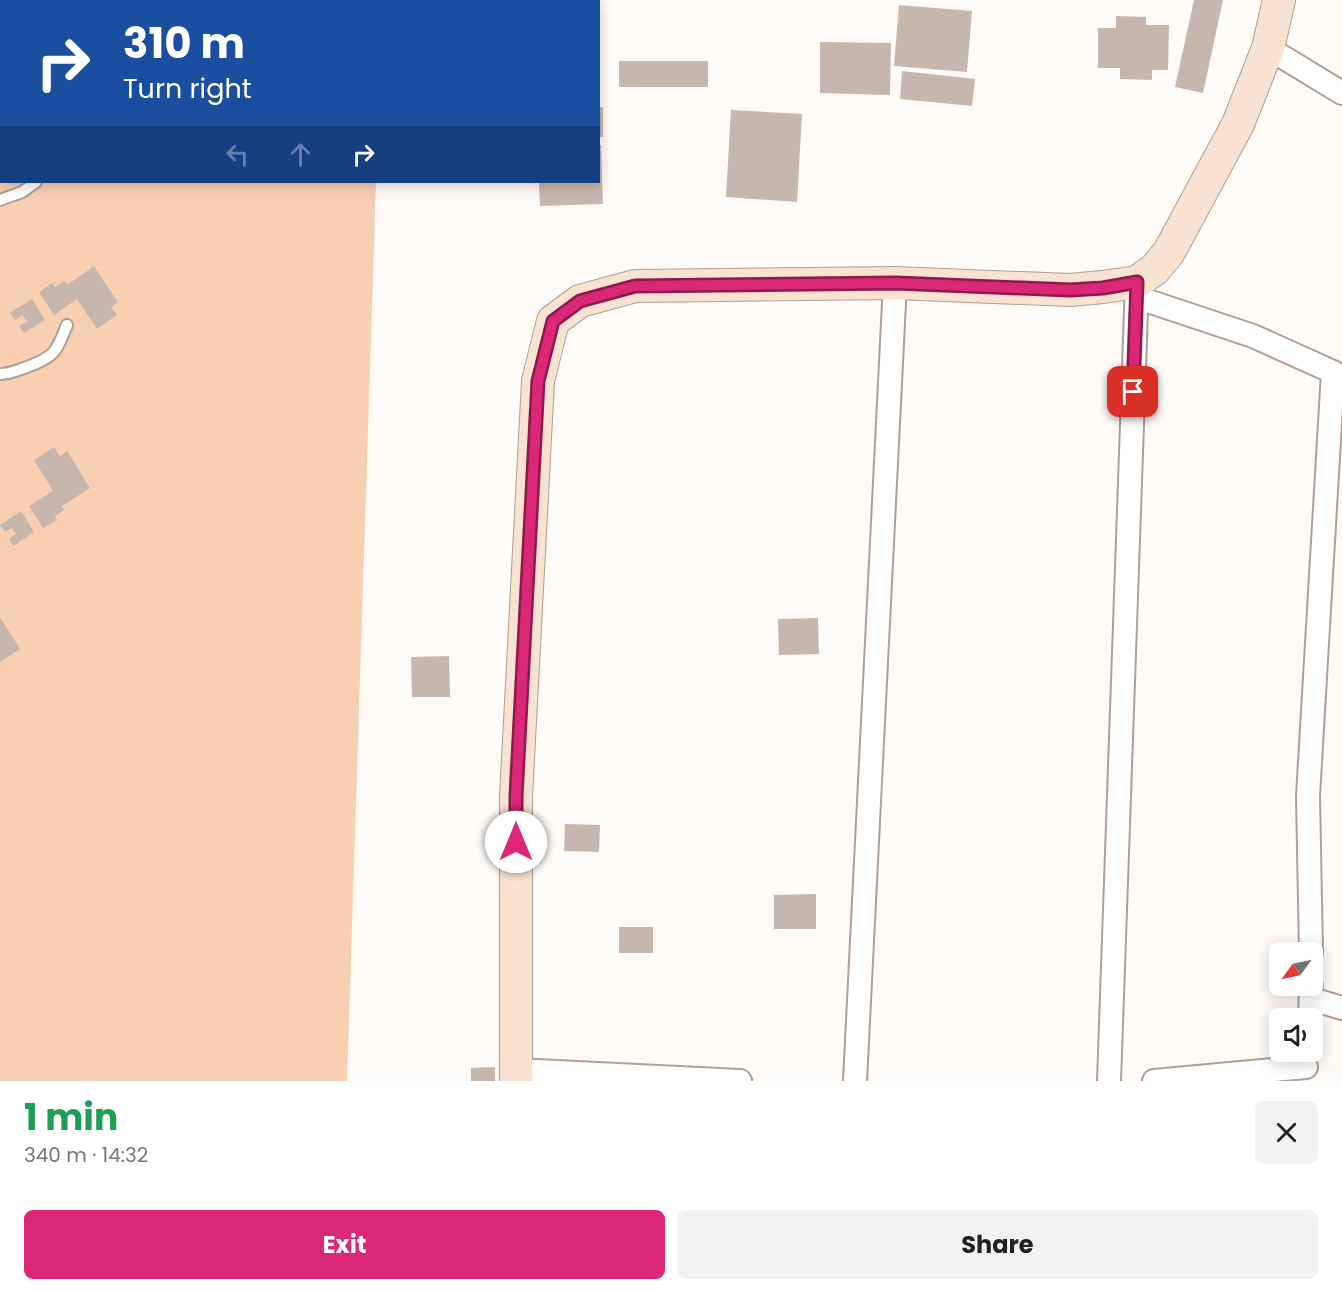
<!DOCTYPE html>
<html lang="en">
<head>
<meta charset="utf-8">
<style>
  body { margin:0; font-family:Poppins,sans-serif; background:#f2f2f2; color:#202124; height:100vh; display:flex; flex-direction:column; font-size:22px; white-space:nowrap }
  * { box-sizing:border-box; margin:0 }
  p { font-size:20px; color:#757577 }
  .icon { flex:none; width:33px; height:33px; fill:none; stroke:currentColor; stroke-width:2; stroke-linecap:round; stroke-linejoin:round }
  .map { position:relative; height:1081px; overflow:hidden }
  .side { display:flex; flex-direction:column; background:#fff; flex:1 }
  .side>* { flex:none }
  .hud { position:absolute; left:0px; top:0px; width:600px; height:183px; box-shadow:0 3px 15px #0003; background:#1a4fa0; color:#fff; overflow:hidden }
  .needle { width:39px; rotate:237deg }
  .controls { position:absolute; left:1269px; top:942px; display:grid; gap:12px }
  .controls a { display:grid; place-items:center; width:54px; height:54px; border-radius:9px; background:#fff; box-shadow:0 3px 15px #0003; font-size:30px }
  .pin { position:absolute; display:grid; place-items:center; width:51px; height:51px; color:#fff; margin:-26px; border-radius:12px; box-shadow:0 3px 9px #0006 }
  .me { position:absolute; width:66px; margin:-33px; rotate:0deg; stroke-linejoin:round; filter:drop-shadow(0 0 4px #0008) }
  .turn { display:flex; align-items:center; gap:21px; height:126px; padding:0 24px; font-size:27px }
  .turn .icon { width:78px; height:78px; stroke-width:2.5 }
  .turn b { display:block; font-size:42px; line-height:51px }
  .lanes { display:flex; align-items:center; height:57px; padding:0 24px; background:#0003; justify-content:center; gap:30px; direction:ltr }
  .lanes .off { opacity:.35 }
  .round { display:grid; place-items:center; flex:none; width:63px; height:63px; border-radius:9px; background:#f2f2f2 }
  .head { display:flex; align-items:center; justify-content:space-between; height:102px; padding:0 24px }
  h1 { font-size:36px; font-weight:700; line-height:45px; color:#1e9e55 }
  .action { display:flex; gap:12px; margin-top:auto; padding:12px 24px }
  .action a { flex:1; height:69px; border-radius:9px; background:#db2777; color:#fff; font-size:24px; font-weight:700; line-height:69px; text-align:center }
  .action a+a { background:#f2f2f2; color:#202124 }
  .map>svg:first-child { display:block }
</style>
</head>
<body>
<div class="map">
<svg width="1342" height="1081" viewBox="0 0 1342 1081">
  <rect width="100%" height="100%" fill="#fefaf8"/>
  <path fill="#f9cfb2" d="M0,0H382L2,2V182H376L347,1081H0Z"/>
  <path fill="#c7b6ab" d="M1194,0H1223L1203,93L1175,87Z
    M899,5L972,11L967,72L894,66Z
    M1116,16L1146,17V25H1169L1168,70H1152V80L1120,79V68H1098V28H1116Z
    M820,42L891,43L890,95L820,93Z
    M619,61H708V87H619Z
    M902,71L975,79L972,106L900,99Z
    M598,107H603V137H598Z
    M731,110L802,114L797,202L726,197Z
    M598,145H601L603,204L540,206L539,182H598Z
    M94,266L118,302L111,307L117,315L97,329L77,299L54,315L39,292L52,283L55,287L64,281L67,285Z
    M32,299L45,320L24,333L19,326L27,321L22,315L15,320L10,313Z
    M54,447L60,456L67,451L90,488L62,506L64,510L55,516L57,520L43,528L29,506L53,491L34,460Z
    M21,511L34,532L13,546L9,539L16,534L12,528L5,532L0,525Z
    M0,617L20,649L0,662Z
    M818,618L819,654L779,655L778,619Z
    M449,656L450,697H412L411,657Z
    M565,824L600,825L599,852L564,851Z
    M816,894V929H774V895Z
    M619,927H653V953H619Z
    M495,1067V1081H471V1068Z"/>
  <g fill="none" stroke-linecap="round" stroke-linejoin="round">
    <defs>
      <path id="lane" d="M0,200L22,192L36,182
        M0,374C10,374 18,370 27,367C56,356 56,352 67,325"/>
      <path id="street" d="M1268,48L1342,93
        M1136,297L1253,336L1333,372L1342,379
        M1311,952L1308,796L1333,372
        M1312,999L1342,1008
        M1310,1018L1311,986
        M516,1070L740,1081
        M855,1081L895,283
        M1109,1081L1137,282
        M1154,1081L1306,1067"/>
      <path id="secondary" d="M516,1081V797L538,381L553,321L580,301L635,286L895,283L1070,290L1103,287L1137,282L1155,269L1169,252L1238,124L1268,48L1279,0"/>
    </defs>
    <use href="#lane" stroke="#af9f94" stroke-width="14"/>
    <use href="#street" stroke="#af9f94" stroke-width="26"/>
    <use href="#secondary" stroke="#af9f94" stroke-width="34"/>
    <use href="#lane" stroke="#fff" stroke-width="10"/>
    <use href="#street" stroke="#fff" stroke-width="22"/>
    <use href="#secondary" stroke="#f8e2d1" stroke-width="32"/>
  </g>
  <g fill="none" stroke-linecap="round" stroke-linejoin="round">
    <defs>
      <path id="route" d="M516,842V796L538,381L553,321L580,301L635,286L896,283L1070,290L1103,288L1137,282L1133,392"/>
    </defs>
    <use href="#route" stroke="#8e194d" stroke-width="15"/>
    <use href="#route" stroke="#db2777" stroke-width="10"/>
  </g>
</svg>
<div class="controls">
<a><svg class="needle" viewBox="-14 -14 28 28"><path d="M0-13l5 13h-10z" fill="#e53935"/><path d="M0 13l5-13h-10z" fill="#757577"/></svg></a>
<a><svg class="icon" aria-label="sound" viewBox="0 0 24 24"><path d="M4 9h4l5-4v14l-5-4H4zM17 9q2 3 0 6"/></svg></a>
</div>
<div class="pin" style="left:1133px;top:392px;background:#d93025"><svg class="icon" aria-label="arrive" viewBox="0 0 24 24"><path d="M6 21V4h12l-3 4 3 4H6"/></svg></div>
<svg class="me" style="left:516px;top:842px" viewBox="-20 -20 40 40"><circle r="19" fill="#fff"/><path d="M0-13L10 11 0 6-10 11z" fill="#db2777"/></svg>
<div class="hud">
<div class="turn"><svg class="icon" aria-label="right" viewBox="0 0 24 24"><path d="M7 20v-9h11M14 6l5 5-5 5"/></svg><div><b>310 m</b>Turn right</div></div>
<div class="lanes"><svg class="icon off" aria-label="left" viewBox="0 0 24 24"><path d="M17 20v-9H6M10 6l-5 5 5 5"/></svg><svg class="icon off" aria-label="ahead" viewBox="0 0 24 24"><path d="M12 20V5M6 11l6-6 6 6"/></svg><svg class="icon" aria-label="right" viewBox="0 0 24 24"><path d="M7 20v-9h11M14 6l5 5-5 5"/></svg></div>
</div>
</div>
<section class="side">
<div class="head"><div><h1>1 min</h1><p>340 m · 14:32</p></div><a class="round"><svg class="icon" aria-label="close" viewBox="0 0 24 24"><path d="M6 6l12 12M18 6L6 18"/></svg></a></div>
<div class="action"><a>Exit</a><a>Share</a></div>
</section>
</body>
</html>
